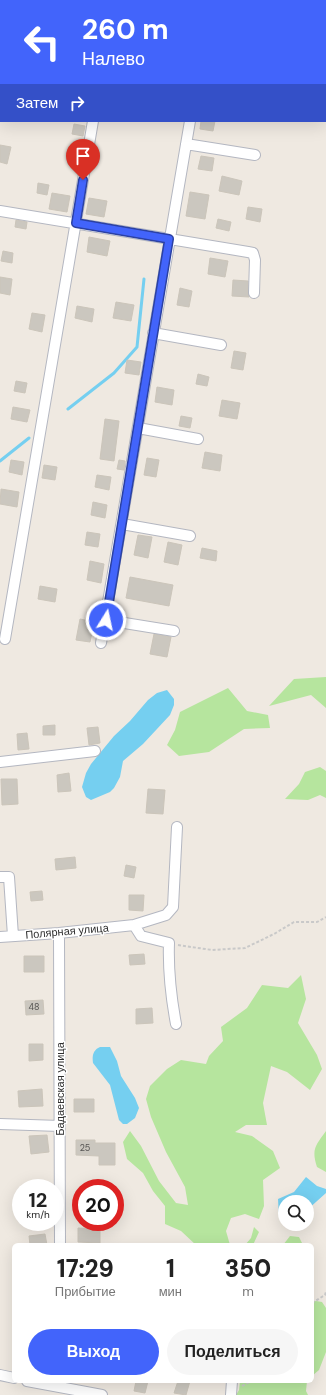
<!DOCTYPE html>
<html lang="ru">
<head>
<meta charset="utf-8">
<style>
  body { margin:0; font-family:"DM Sans",sans-serif; background:#f6f6f6; color:#222; height:100vh; display:flex; flex-direction:column; font-size:15px; white-space:nowrap }
  * { box-sizing:border-box; margin:0 }
  p { font-size:13px; color:#767676 }
  .icon { flex:none; width:22px; height:22px; fill:none; stroke:currentColor; stroke-width:2; stroke-linecap:round; stroke-linejoin:round }
  .map { position:relative; flex:1; overflow:hidden }
  .side { position:absolute; left:12px; top:1243px; width:302px; height:140px; display:flex; flex-direction:column; background:#fff; border-radius:6px; box-shadow:0 4px 16px #0002 }
  .side>* { flex:none }
  .banner { position:absolute; left:0px; top:0px; width:326px; height:122px; box-shadow:0 4px 16px #0002; background:#4264fb; color:#fff; overflow:hidden }
  .tools { position:absolute; left:278px; top:1195px; display:grid; gap:8px }
  .tools a { display:grid; place-items:center; width:36px; height:36px; border-radius:50%; background:#fff; box-shadow:0 4px 16px #0002; font-size:20px }
  .speed { position:absolute; left:12px; top:1179px; display:flex; gap:8px; font-size:20px; font-weight:700; text-align:center }
  .speed>* { display:grid; place-content:center; width:52px; height:52px; border-radius:50%; background:#fff; box-shadow:0 4px 16px #0002; line-height:1 }
  .speed small { font-size:10px; font-weight:400 }
  .speed .limit { border:6px solid #d22; background:#fff; color:#111 }
  .pin { position:absolute; display:grid; place-items:center; width:34px; height:34px; color:#fff; margin:-41px -17px; border-radius:50% 50% 50% 0; rotate:-45deg; box-shadow:0 0 4px #0007 }
  .pin .icon { rotate:45deg }
  .me { position:absolute; width:44px; margin:-22px; rotate:10deg; stroke-linejoin:round; filter:drop-shadow(0 0 3px #0008) }
  .turn { display:flex; align-items:center; gap:14px; height:84px; padding:0 16px; font-size:18px }
  .turn .icon { width:52px; height:52px; stroke-width:2.5 }
  .turn b { display:block; font-size:28px; line-height:34px }
  .then { display:flex; align-items:center; height:38px; padding:0 16px; background:#0003; gap:8px; font-size:15px }
  .eta { display:flex; justify-content:space-evenly; align-items:center; height:68px; text-align:center }
  .eta b { font-size:24px; font-weight:800; line-height:28px }
  .action { display:flex; gap:8px; margin-top:auto; padding:8px 16px }
  .action a { flex:1; height:46px; border-radius:24px; background:#4264fb; color:#fff; font-size:16px; font-weight:800; line-height:46px; text-align:center }
  .action a+a { background:#f6f6f6; color:#222 }
  .map>svg:first-child { display:block }
</style>
</head>
<body>
<div class="map">
<svg width="326" height="1395" viewBox="0 0 326 1395">
  <rect width="100%" height="100%" fill="#efe9e1"/>
  <path fill="#b6e59e" d="M326,677V708L311,695L269,706L294,679Z
    M228,688L247,711L268,715L270,728L244,729L209,752L179,756L167,745L175,730L180,712Z
    M320,767L326,771V798L320,795L308,800L285,799L299,784L305,772Z
    M301,975L306,999L298,1023L317,1055L322,1069L310,1090L287,1072L271,1066L263,1103L267,1125H246L235,1132L252,1136L273,1151L280,1168L263,1180L264,1206L259,1219L245,1214L231,1218L226,1231L230,1245H196L181,1231L165,1224V1206L153,1191L143,1173L127,1159L123,1142L130,1131L141,1146L159,1181L176,1203L188,1205L185,1187L166,1152L151,1117L146,1099L150,1086L167,1069L181,1060L206,1064L209,1056L223,1041L221,1027L247,1008L262,985L288,988Z
    M326,1131V1172L317,1167C311,1149 316,1145 326,1131Z
    M254,1227L259,1232L253,1245H245L251,1238Z
    M290,1236L299,1237L303,1245H283Z
    M316,1301L322,1302L326,1308V1352L319,1370L312,1376V1302Z
    M240,1381H307L306,1391L308,1395H236L239,1390Z"/>
  <path fill="#75cff0" d="M167,690L174,699V705L170,715L143,744L123,761L120,777L114,788L110,792L91,800L86,797L82,787L86,773L91,764L114,736L130,721L148,700L157,693Z
    M100,1047H110L117,1061L121,1076L135,1098L139,1108L135,1118L127,1124H123L119,1120L110,1085L93,1063C92,1056 93,1050 100,1047Z
    M306,1177L317,1186L326,1189V1193L307,1210V1202H285V1219L279,1217L278,1199L294,1192Z"/>
  <g fill="none" stroke-linecap="round" stroke-linejoin="round">
    <path stroke="#75cff0" stroke-width="3" d="M68,409L114,373L137,347L144,279
      M0,461L29,438"/>
  </g>
  <path fill="#cbc7bf" stroke="#cbc5ba" d="M201,121H215L213,131L200,129Z
    M74,124L85,126L83,136L72,134Z
    M0,145L11,147L7,164L0,162Z
    M70,154L80,156L79,166L68,164Z
    M201,156L214,158L212,171L198,169Z
    M222,176L242,181L239,195L219,191Z
    M38,183L49,185L47,195L37,193Z
    M190,192L209,195L205,219L186,216Z
    M52,193L70,196L67,212L49,209Z
    M89,198L107,201L104,217L86,214Z
    M248,207L262,209L260,222L246,219Z
    M218,219L231,222L229,231L216,228Z
    M16,220L27,222L26,229L15,227Z
    M89,237L110,241L107,256L87,252Z
    M3,251L13,253L12,263L1,261Z
    M210,258L228,261L225,277L208,274Z
    M0,277L12,279L10,295L0,293Z
    M233,280L248,281V293L249,297L232,296Z
    M180,288L192,291L189,307L177,305Z
    M116,302L134,305L131,321L113,318Z
    M77,306L94,309L92,322L75,318Z
    M32,313L45,315L42,332L29,329Z
    M234,351L246,353L243,370L231,368Z
    M127,360L141,362L139,375L125,373Z
    M198,374L209,377L207,386L196,384Z
    M16,381L27,383L25,393L14,391Z
    M157,387L174,390L172,405L155,402Z
    M222,400L240,403L237,419L219,416Z
    M13,407L30,410L27,422L11,419Z
    M181,416L192,418L190,428L179,426Z
    M105,419L119,421L114,461L100,459Z
    M205,452L222,455L220,471L202,468Z
    M147,458L159,460L156,477L144,475Z
    M11,460L24,462L22,475L9,472Z
    M119,460L125,461L124,470L117,469Z
    M44,465L57,467L55,480L42,478Z
    M97,475L111,477L109,490L95,487Z
    M1,489L19,492L17,507L0,504Z
    M93,502L107,505L105,518L91,515Z
    M87,532L100,534L98,547L85,545Z
    M138,535L152,537L148,558L134,555Z
    M168,542L182,545L178,565L164,562Z
    M202,548L217,551L216,561L200,558Z
    M90,561L104,564L101,583L87,580Z
    M130,577L173,585L169,606L126,598Z
    M40,586L57,589L55,602L38,599Z
    M80,619L94,622L90,642L76,640Z
    M154,634L171,637L167,657L150,654Z
    M55,725V735H43V726Z
    M98,727L100,743L89,745L87,728Z
    M27,733L29,749L18,750L17,734Z
    M69,773L71,791L58,792L57,775Z
    M1,779H17L18,804L2,805Z
    M148,789L165,790L163,814L146,813Z
    M75,857L76,868L56,870L55,859Z
    M126,865L136,867L134,878L124,876Z
    M42,891L43,900L31,901L30,892Z
    M129,895H144L143,911L129,910Z
    M144,954L145,964L130,965L129,955Z
    M24,956H44V972H24Z
    M43,1000L44,1014L26,1015L25,1001Z
    M152,1008L153,1023L136,1024V1009Z
    M29,1044H43V1060L29,1061Z
    M42,1089L43,1106L19,1107L18,1091Z
    M74,1099H94V1112H74Z
    M47,1135L49,1152L31,1154L29,1136Z
    M76,1140H95V1143H115V1165H99V1156L76,1155Z
    M78,1228L100,1229V1243L78,1242Z
    M45,1234L47,1245H30L29,1236Z
    M136,1381H148L145,1393L134,1391Z
    M178,1381H190L186,1395L174,1393Z"/>
  <g fill="none" stroke-linecap="round" stroke-linejoin="round">
    <defs>
      <path id="minor" d="M15,1V0
        M113,1V0
        M210,1L211,0
        M0,89L1,83
        M186,144L255,155
        M0,211L248,252L253,253L255,260L254,293
        M153,333L221,345
        M138,428L198,439
        M122,524L190,536
        M106,620L174,631
        M5,639L93,121
        M101,643L190,121
        M0,762L95,751
        M0,877H9L13,936
        M134,925L141,936L169,943C168,971 171,997 176,1024
        M59,933L60,1245
        M0,937L59,933L134,925L166,915L173,907L177,827
        M0,1124L60,1126
        M0,1375L14,1378
        M27,1381L102,1395
        M231,1395L232,1381"/>
    </defs>
    <use href="#minor" stroke="#b4b7c1" stroke-width="12"/>
    <path stroke="#c9c9c9" stroke-width="2" stroke-dasharray="3 2" stroke-linecap="butt" d="M178,945L212,950L245,948L274,934L294,922H317L326,917
      M312,1303L325,1295L326,1292
      M242,1386L251,1381"/>
    <use href="#minor" stroke="#fff" stroke-width="10"/>
  </g>
  <g fill="none" stroke-linecap="round" stroke-linejoin="round">
    <defs>
      <path id="route" d="M83,180L76,223L169,239L106,620"/>
    </defs>
    <use href="#route" stroke="#2b41a3" stroke-width="10"/>
    <use href="#route" stroke="#4264fb" stroke-width="7"/>
  </g>
  <g text-anchor="middle" dominant-baseline="central" stroke-width="3" stroke-linejoin="round" paint-order="stroke">
    <g font-size="9" fill="#555452">
      <text x="34" y="1007">48</text>
      <text x="85" y="1148">25</text>
    </g>
    <g font-size="11" fill="#2e2e2e" stroke="#fff">
      <text transform="translate(67 931) rotate(-5)">Полярная улица</text>
      <text transform="translate(60 1089) rotate(-90)">Бадаевская улица</text>
    </g>
  </g>
</svg>
<div class="tools">
<a><svg class="icon" aria-label="search" viewBox="0 0 24 24"><circle cx="10" cy="10" r="6"/><path d="M15 15l6 6"/></svg></a>
</div>
<div class="speed"><div>12<small>km/h</small></div><div class="limit">20</div></div>
<div class="pin" style="left:83px;top:180px;background:#d93025"><svg class="icon" aria-label="arrive" viewBox="0 0 24 24"><path d="M6 21V4h12l-3 4 3 4H6"/></svg></div>
<svg class="me" style="left:106px;top:620px" viewBox="-20 -20 40 40"><circle r="17" fill="#4264fb" stroke="#fff" stroke-width="3"/><path d="M0-11L8 9 0 5-8 9z" fill="#fff"/></svg>
<div class="banner">
<div class="turn"><svg class="icon" aria-label="left" viewBox="0 0 24 24"><path d="M17 20v-9H6M10 6l-5 5 5 5"/></svg><div><b>260 m</b>Налево</div></div>
<div class="then">Затем<svg class="icon" aria-label="right" viewBox="0 0 24 24"><path d="M7 20v-9h11M14 6l5 5-5 5"/></svg></div>
</div>
<section class="side">
<div class="eta">
<div><b>17:29</b><p>Прибытие</p></div>
<div><b>1</b><p>мин</p></div>
<div><b>350</b><p>m</p></div>
</div>
<div class="action"><a>Выход</a><a>Поделиться</a></div>
</section>
</div>
</body>
</html>
